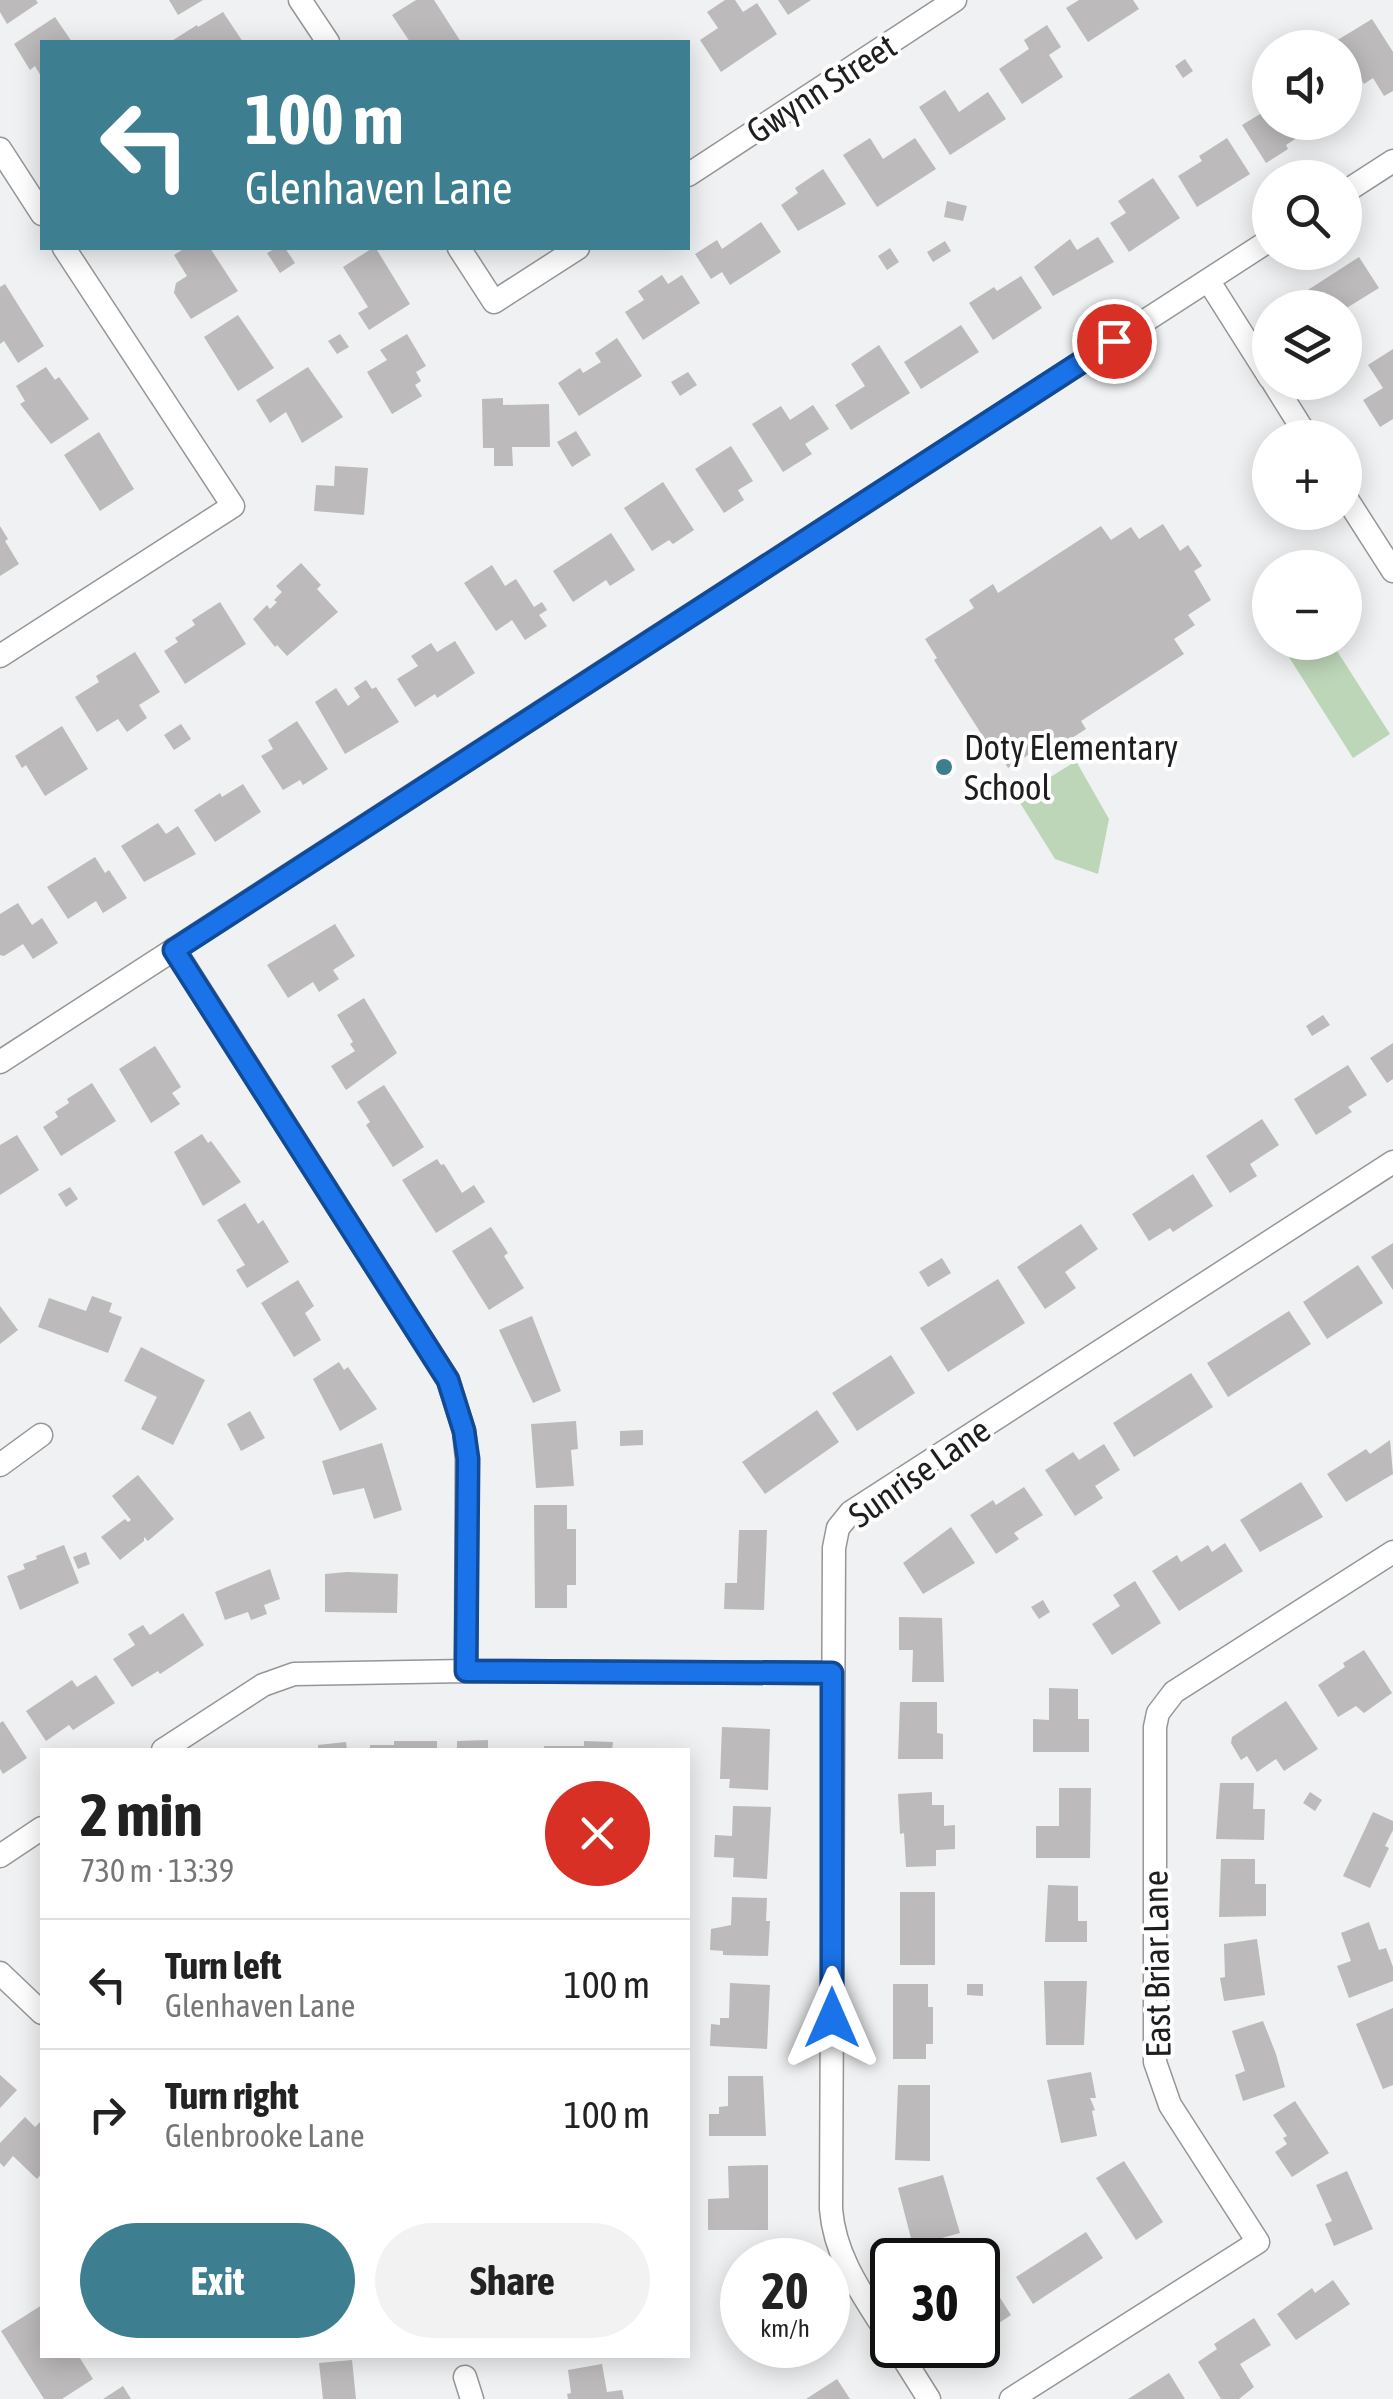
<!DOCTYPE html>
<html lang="en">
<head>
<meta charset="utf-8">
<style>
  body { margin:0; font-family:"Asap Condensed",sans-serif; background:#f2f2f2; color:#222; height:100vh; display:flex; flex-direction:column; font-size:38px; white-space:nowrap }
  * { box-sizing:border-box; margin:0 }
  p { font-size:32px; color:#767676 }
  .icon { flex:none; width:55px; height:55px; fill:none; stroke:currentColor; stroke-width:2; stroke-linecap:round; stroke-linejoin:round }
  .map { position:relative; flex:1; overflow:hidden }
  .details { position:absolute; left:40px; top:1748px; width:650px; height:610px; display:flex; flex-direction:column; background:#fff; border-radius:0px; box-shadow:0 5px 25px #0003 }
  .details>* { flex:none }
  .banner { position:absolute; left:40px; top:40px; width:650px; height:210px; border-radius:0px; box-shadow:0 5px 25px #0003; background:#3d7e91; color:#fff; overflow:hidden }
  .tools { position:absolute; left:1252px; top:30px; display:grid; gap:20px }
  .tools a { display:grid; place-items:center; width:110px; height:110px; border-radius:50%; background:#fff; box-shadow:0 5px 25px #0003; font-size:50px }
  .speed { position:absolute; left:720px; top:2238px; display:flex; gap:20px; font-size:50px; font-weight:700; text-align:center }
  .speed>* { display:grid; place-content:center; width:130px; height:130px; border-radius:50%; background:#fff; box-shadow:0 5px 25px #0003; line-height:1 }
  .speed small { font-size:25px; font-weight:400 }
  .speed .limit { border:5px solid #111; border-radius:15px; background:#fff; color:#111 }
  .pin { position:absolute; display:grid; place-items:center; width:85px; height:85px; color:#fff; margin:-42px; border:5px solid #fff; border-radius:50%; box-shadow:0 2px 10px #0007 }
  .me { position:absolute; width:110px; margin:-55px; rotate:0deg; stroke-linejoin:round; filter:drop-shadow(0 0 8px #0008) }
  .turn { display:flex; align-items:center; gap:35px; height:210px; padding:0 40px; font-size:45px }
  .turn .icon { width:130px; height:130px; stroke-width:2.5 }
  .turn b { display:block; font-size:70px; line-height:85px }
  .round { display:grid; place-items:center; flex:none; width:105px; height:105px; border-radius:52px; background:#f2f2f2 }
  .head { display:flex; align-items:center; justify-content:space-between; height:170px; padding:0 40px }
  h1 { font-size:60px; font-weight:700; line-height:75px }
  .action { display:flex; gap:20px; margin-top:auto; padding:20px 40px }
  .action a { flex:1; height:115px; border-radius:60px; background:#3d7e91; color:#fff; font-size:40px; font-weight:700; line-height:115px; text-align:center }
  .action a+a { background:#f2f2f2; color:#222 }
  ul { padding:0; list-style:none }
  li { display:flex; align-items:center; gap:30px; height:130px; padding:0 40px; border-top:2px solid #e0e0e0 }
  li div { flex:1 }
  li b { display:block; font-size:38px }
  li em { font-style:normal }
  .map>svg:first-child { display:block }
</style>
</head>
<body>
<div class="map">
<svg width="1393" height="2399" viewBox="0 0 1393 2399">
  <rect width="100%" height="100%" fill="#f0f1f2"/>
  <path fill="#bdd6b8" d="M1280,643H1332L1390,734L1353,758Z
    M1076,761L1109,819L1098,874L1055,859L1017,798Z"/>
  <path fill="#bcbaba" d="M0,0H36L38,3L7,24L0,12Z
    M169,0H203L178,15Z
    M416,0H434L461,42H410L392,15Z
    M725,0H735L743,12L757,3L777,34L721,72L700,40L718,28L707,12Z
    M778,0H811L788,15Z
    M1079,0H1133L1139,9L1088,42L1066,8Z
    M223,12L243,42H170L197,25L198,27Z
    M55,17L72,42H42V78L35,66L30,70L14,44Z
    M1372,19L1393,52V91L1384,96L1373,78L1364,84L1345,55V48H1340L1336,41Z
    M1047,25L1061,47L1049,55L1063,77L1022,104L999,69L1029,49L1024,40Z
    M1185,59L1193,71L1183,78L1175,66Z
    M945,90L959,112L988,92L1006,119L950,155L919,107Z
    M1270,108V122H1321L1286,145L1288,149L1266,163L1242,125Z
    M870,138L883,159L915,138L936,169L877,207L843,155Z
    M1227,138L1250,174L1197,207L1178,176L1202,161L1199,156Z
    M823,169L846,204L798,231L781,205L798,193L795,188Z
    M1153,178L1180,218L1129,252L1110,223L1126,213L1118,201Z
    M947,201L967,206L963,221L944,217Z
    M761,222L781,252L730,285L722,272L711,279L695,254L717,240L722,249Z
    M1098,237L1114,262L1053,296L1034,267L1070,239L1077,250Z
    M945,241L951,251L933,262L927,252Z
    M185,248H210L238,291L191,319L174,293L176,283L187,276L174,255Z
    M276,248H285L295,263L280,273L267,253Z
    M890,248L899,262L887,270L878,256Z
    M371,249L377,250L410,304L369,330L358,313L368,307L343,267Z
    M1359,257L1379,288L1345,309L1304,308L1297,297Z
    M662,275L668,284L682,275L700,303L643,340L625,312L644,300L638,291Z
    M1021,276L1042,308L993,340L969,303L994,287L997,291Z
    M5,284L44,346L18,363L4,341L0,344V287Z
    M238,315L274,368L238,391L204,337Z
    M961,325L979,352L921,389L904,362Z
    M340,334L349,347L337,354L328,341Z
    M407,334L426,366L416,372L421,381L415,385L422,396L392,414L367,372L387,360L380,350Z
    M617,338L642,376L579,416L558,383L580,368L583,373L601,362L595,353Z
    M879,345L910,393L851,430L835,405L865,386L851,364Z
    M1393,349V419L1380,427L1363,400L1383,388L1368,365Z
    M46,367L55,380L59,377L89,419L51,444L20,404L25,401L16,386Z
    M308,367L343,417L302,443L286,412L270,423L256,400Z
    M688,372L697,385L680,396L671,382Z
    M503,398V405L549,404L550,447H512L513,466H494V448H483L482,399Z
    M813,405L829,429L805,444L812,454L783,472L752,424L781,406L790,420Z
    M576,431L591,455L572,467L557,442Z
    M99,432L134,489L100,511L64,455Z
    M731,446L753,481L738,490L744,500L724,513L695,469Z
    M335,466L368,468L364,515L314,511L316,485L334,486Z
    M663,482L694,530L673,544L669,540L652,551L624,508Z
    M1163,524L1180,551L1188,545L1202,566L1194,571L1211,600L1188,615L1195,625L1174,639L1184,654L1081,721L1086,729L1061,745L1056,737L1008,768L997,750L993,752L934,660L937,658L925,639L974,608L969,600L993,584L998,593L1101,526L1111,540L1131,527L1139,539Z
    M0,526L8,539L5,541L19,564L0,576Z
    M611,533L635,570L610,586L606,580L573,602L553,571Z
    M301,563L321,585L317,589L338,612L287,656L277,645L275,647L253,619L267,605L270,609L277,602L274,600L282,592L276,586Z
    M492,565L505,586L516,579L534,607L542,602L547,610L539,615L547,626L525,640L512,620L496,631L464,583Z
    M220,602L246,644L185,684L164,651L178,642L175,638L195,625L192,620Z
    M455,641L475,673L437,698L435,694L415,707L397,679L418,666L411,656L431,643L437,652Z
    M135,652L160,692L139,705L147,718L127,732L118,719L97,732L75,697L99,682L96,676Z
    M366,680L372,689L376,687L399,722L345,754L315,702L336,688L348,706L360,697L354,688Z
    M297,721L328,769L303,785L300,780L283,790L261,756L273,749L268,740Z
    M181,724L191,739L174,750L164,735Z
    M62,726L88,769L45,796L26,765L22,768L15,756Z
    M243,784L261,812L215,842L194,810L220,793L222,797Z
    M158,823L166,834L178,826L196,854L144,882L121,846Z
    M95,857L105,873L109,870L127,898L103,913L96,901L68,919L47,887Z
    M18,903L32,925L42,918L58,943L33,959L23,944L4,956L0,955V914Z
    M335,924L355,956L333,970L339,979L319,992L313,982L288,998L267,965Z
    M364,998L397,1053L346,1090L331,1066L355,1051L350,1044L353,1042L337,1015Z
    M1323,1015L1330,1025L1312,1036L1306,1026Z
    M1393,1043V1079L1387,1083L1370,1058Z
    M155,1046L181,1087L172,1093L180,1104L151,1123L119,1069Z
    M1348,1065L1367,1095L1348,1107L1352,1112L1316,1135L1294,1099Z
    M92,1083L116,1121L61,1156L43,1127L58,1117L55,1112L69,1103L67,1099Z
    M384,1085L424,1147L393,1167L366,1125L370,1122L357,1102Z
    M1262,1119L1279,1145L1250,1164L1257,1176L1230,1193L1206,1156Z
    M202,1134L208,1143L211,1141L241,1182L203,1206L174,1152Z
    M17,1135L39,1170L0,1195V1145Z
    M437,1159L441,1165L444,1164L462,1193L474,1185L485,1202L436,1233L402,1180Z
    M1193,1174L1213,1206L1173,1232L1170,1228L1149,1241L1132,1214Z
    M70,1187L78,1199L66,1207L58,1194Z
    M245,1203L258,1224L263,1220L289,1262L247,1288L236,1270L245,1265L217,1220Z
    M1081,1224L1098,1249L1065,1272L1076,1288L1045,1309L1017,1267Z
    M491,1227L508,1253L504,1256L524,1288L489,1310L452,1251Z
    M1393,1243V1290L1371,1257Z
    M942,1258L951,1273L928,1287L919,1272Z
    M1358,1265L1383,1303L1327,1339L1303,1302Z
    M998,1279L1025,1323L948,1372L920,1328Z
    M298,1280L314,1306L305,1313L321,1340L294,1357L261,1303Z
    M92,1296L112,1303L109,1312L122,1317L108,1353L38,1327L49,1298L86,1311Z
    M0,1306L18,1330L0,1344Z
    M1289,1311L1311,1344L1228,1397L1207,1363Z
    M532,1316L561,1391L533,1403L499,1330Z
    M141,1347L205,1380L173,1445L141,1429L157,1397L124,1381Z
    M891,1355L915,1393L857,1431L832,1393Z
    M339,1362L344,1370L348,1367L377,1409L340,1431L313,1379Z
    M1191,1373L1213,1407L1134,1457L1113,1423Z
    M817,1410L839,1442L765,1494L742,1462Z
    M250,1411L265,1438L241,1451L227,1424Z
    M576,1421L578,1449L571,1450L574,1486L536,1488L531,1424Z
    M643,1430V1445L620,1446V1431Z
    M1390,1440L1393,1474L1346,1502L1327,1474L1366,1449L1370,1454Z
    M382,1443L402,1510L374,1519L364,1488L333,1495L322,1461Z
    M1104,1444L1120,1470L1095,1486L1103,1498L1075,1516L1045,1470L1073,1452L1079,1460Z
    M138,1475L174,1519L148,1541L144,1537V1541L120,1560L101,1537L125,1519L128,1522L131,1520L112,1496Z
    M1301,1482L1323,1517L1260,1552L1240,1520Z
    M1024,1487L1043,1515L1014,1533L1019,1539L996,1554L970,1515L993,1500L996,1505Z
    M534,1505H567V1529H576V1585H567V1608H535Z
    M951,1527L975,1563L923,1594L903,1563Z
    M739,1530H767L764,1610L724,1609L725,1583H737Z
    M1225,1543L1243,1571L1179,1611L1152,1571L1177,1555L1181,1562L1208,1545L1212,1552Z
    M64,1545L79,1583L20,1610L7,1576L25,1569L23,1564L37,1559L36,1556Z
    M86,1552L90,1564L78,1569L73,1557Z
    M270,1569L280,1599L264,1605L267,1614L251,1620L248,1612L225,1620L215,1592Z
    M347,1572L398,1574L397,1613L325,1612V1574Z
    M1135,1581L1161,1623L1112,1655L1092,1624L1120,1606L1113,1595Z
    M1043,1600L1050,1612L1039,1619L1031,1607Z
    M183,1613L204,1645L160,1674L158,1671L132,1687L113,1659L135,1645L128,1634L143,1625L150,1635Z
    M899,1617L942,1618L944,1682H912L913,1650H899Z
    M1364,1650L1392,1693L1364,1713L1356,1706L1338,1717L1318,1685L1345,1667L1343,1663Z
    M96,1675L115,1703L73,1730L69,1725L46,1741L26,1711L72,1680L77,1687Z
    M1049,1688L1078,1689V1719H1089V1752H1033V1719L1049,1720Z
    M1286,1701L1318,1749L1284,1771L1276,1759L1257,1772L1247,1756L1241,1760L1231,1743L1232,1737Z
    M900,1702H937V1733L943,1734V1759H898Z
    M3,1721L27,1758L3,1774L0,1769V1723Z
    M722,1727L770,1729L768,1790L729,1788L730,1779H720Z
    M488,1740V1750H457V1741Z
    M394,1741H437V1750H370V1745H394Z
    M584,1741L613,1742L612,1750H544V1746H584Z
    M346,1742L347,1750H318V1745Z
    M1220,1783H1254L1253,1809H1265L1264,1840L1216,1839Z
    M1059,1788H1091L1090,1858H1036V1826H1059Z
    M932,1792V1805H944V1826L955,1825V1849L936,1850V1866L906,1867L904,1833L900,1834L898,1794Z
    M1310,1792L1322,1800L1315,1811L1303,1803Z
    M733,1806L771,1807L767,1879L733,1877L734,1858L714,1857L715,1835L732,1836Z
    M1373,1812L1393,1821V1830L1385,1846L1389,1848L1370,1888L1343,1876Z
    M1221,1859H1255V1884H1266V1916L1219,1917Z
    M1048,1885L1078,1886V1921H1087V1942H1045Z
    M900,1892H935V1965H900Z
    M732,1897L767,1898L766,1921H770L768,1956L723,1955V1951L710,1950L711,1929L731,1925Z
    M1369,1922L1379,1950L1386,1948L1393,1967V1981L1349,1998L1337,1966L1351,1961L1341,1933Z
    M1257,1939L1265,1995L1224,2001L1220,1978L1225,1977L1224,1944Z
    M1044,1981H1087L1084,2045H1046Z
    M730,1983L770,1985L767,2049L710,2046L711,2024L720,2025V2018H729Z
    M893,1984H928V2007H933V2044H926V2059H893Z
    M967,1984H983V1996L967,1995Z
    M1393,2008V2085L1383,2089L1356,2024Z
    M1263,2021L1276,2054L1285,2087L1243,2101L1235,2075L1245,2071L1232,2031Z
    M1091,2072L1096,2098H1090L1095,2110L1092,2111L1097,2136L1061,2143L1047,2080Z
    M0,2075L17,2090L0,2108Z
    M728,2076H763L766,2136H709V2114H719V2107L728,2106Z
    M898,2085H930V2161L895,2160Z
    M1295,2101L1329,2153L1292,2177L1275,2152L1287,2144L1283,2138L1287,2136L1273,2115Z
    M25,2117L35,2127L42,2120V2173L37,2179L13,2156L4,2167L0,2163V2143Z
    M1124,2161L1163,2222L1136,2240L1096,2178Z
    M768,2165V2230H708V2199L729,2198L728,2166Z
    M1347,2171L1373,2229L1334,2246L1325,2224L1332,2221L1316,2185Z
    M943,2175L960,2233L913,2246L898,2188Z
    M1086,2232L1103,2258L1033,2304L1016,2277Z
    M967,2246L976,2260H945Z
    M978,2263L1011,2315L978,2337Z
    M1333,2280L1350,2304L1296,2340L1277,2314L1312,2288L1315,2293Z
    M42,2305V2355H78L93,2379L62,2399H44L1,2331Z
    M1254,2318L1271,2345L1240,2364L1254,2387L1239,2399H1221L1198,2362L1217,2349L1214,2344Z
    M352,2360L356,2399H323L319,2363Z
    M602,2364L607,2392L622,2390L624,2399H568L567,2394L571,2393L568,2370Z
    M1169,2373L1185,2399H1128Z
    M837,2379L850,2399H806Z
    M123,2386L131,2399H103Z"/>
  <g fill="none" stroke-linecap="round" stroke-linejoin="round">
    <defs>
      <path id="minor" d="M300,0L328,42
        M0,149L42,214
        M688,175L955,0
        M1345,192L1393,161
        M459,248L494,302L578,248
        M1208,280L1270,378
        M1273,382L1308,438
        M1345,496L1393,571
        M0,656L233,506L64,248
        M174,949L448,1380L464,1431L467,1459L466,1671
        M0,1062L1270,240
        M0,1465L41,1435
        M163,1750L263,1685L294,1674L466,1671L832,1673
        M0,1856L42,1828
        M0,1973L42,2013
        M892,2341C866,2299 835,2260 831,2209L834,1548L838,1528L851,1512L1393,1162
        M895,2345L929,2399
        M465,2377L472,2399
        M1011,2399L1258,2242L1170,2105L1155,2062V1727L1158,1713L1174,1692L1393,1552"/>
    </defs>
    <use href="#minor" stroke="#969697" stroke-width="25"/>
    <use href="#minor" stroke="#fff" stroke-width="22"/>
  </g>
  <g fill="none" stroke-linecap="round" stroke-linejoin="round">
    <defs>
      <path id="route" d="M832,2018V1673L466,1671L468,1459L464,1431L448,1380L174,950L1114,341"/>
    </defs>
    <use href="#route" stroke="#114b97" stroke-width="25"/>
    <use href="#route" stroke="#1a73e8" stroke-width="18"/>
  </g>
  <circle fill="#3d7e91" stroke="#fefeff" stroke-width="4" cx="944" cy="767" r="10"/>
  <g text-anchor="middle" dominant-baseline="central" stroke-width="8" stroke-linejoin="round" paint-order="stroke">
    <g font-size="35" fill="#1e1e1f" stroke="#fefeff">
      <text transform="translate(821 88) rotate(-33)">Gwynn Street</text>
      <text transform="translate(919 1472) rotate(-35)">Sunrise Lane</text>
      <text transform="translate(1156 1964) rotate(-91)">East Briar Lane</text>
    </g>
    <g font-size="35" fill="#1e1e1f" stroke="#fefeff" text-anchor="start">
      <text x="964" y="747">Doty Elementary<tspan x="964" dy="40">School</tspan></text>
    </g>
  </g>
</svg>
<div class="tools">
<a><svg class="icon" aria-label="sound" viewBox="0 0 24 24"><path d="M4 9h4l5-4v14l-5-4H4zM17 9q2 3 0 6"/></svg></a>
<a><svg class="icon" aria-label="search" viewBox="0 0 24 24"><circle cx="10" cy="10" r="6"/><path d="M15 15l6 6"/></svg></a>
<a><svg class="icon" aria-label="layers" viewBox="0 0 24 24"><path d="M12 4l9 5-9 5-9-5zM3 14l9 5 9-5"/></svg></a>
<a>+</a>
<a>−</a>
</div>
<div class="speed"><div>20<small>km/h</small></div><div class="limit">30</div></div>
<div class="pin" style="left:1114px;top:341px;background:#d93025"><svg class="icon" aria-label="arrive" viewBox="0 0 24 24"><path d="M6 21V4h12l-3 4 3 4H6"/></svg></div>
<svg class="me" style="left:832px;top:2018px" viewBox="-20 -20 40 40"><path d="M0-17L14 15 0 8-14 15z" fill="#1a73e8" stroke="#fff" stroke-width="4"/></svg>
<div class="banner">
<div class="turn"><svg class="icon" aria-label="left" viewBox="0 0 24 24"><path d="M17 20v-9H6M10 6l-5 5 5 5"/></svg><div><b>100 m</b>Glenhaven Lane</div></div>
</div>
<section class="details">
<div class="head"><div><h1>2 min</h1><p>730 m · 13:39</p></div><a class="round" style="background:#d93025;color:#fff"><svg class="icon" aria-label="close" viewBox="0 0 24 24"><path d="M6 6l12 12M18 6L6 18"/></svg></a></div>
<ul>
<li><svg class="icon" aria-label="left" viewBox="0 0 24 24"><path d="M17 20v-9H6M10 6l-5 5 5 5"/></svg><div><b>Turn left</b><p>Glenhaven Lane</p></div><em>100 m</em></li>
<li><svg class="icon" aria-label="right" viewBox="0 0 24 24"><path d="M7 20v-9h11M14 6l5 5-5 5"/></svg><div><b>Turn right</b><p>Glenbrooke Lane</p></div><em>100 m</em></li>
</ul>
<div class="action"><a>Exit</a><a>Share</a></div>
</section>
</div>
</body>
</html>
